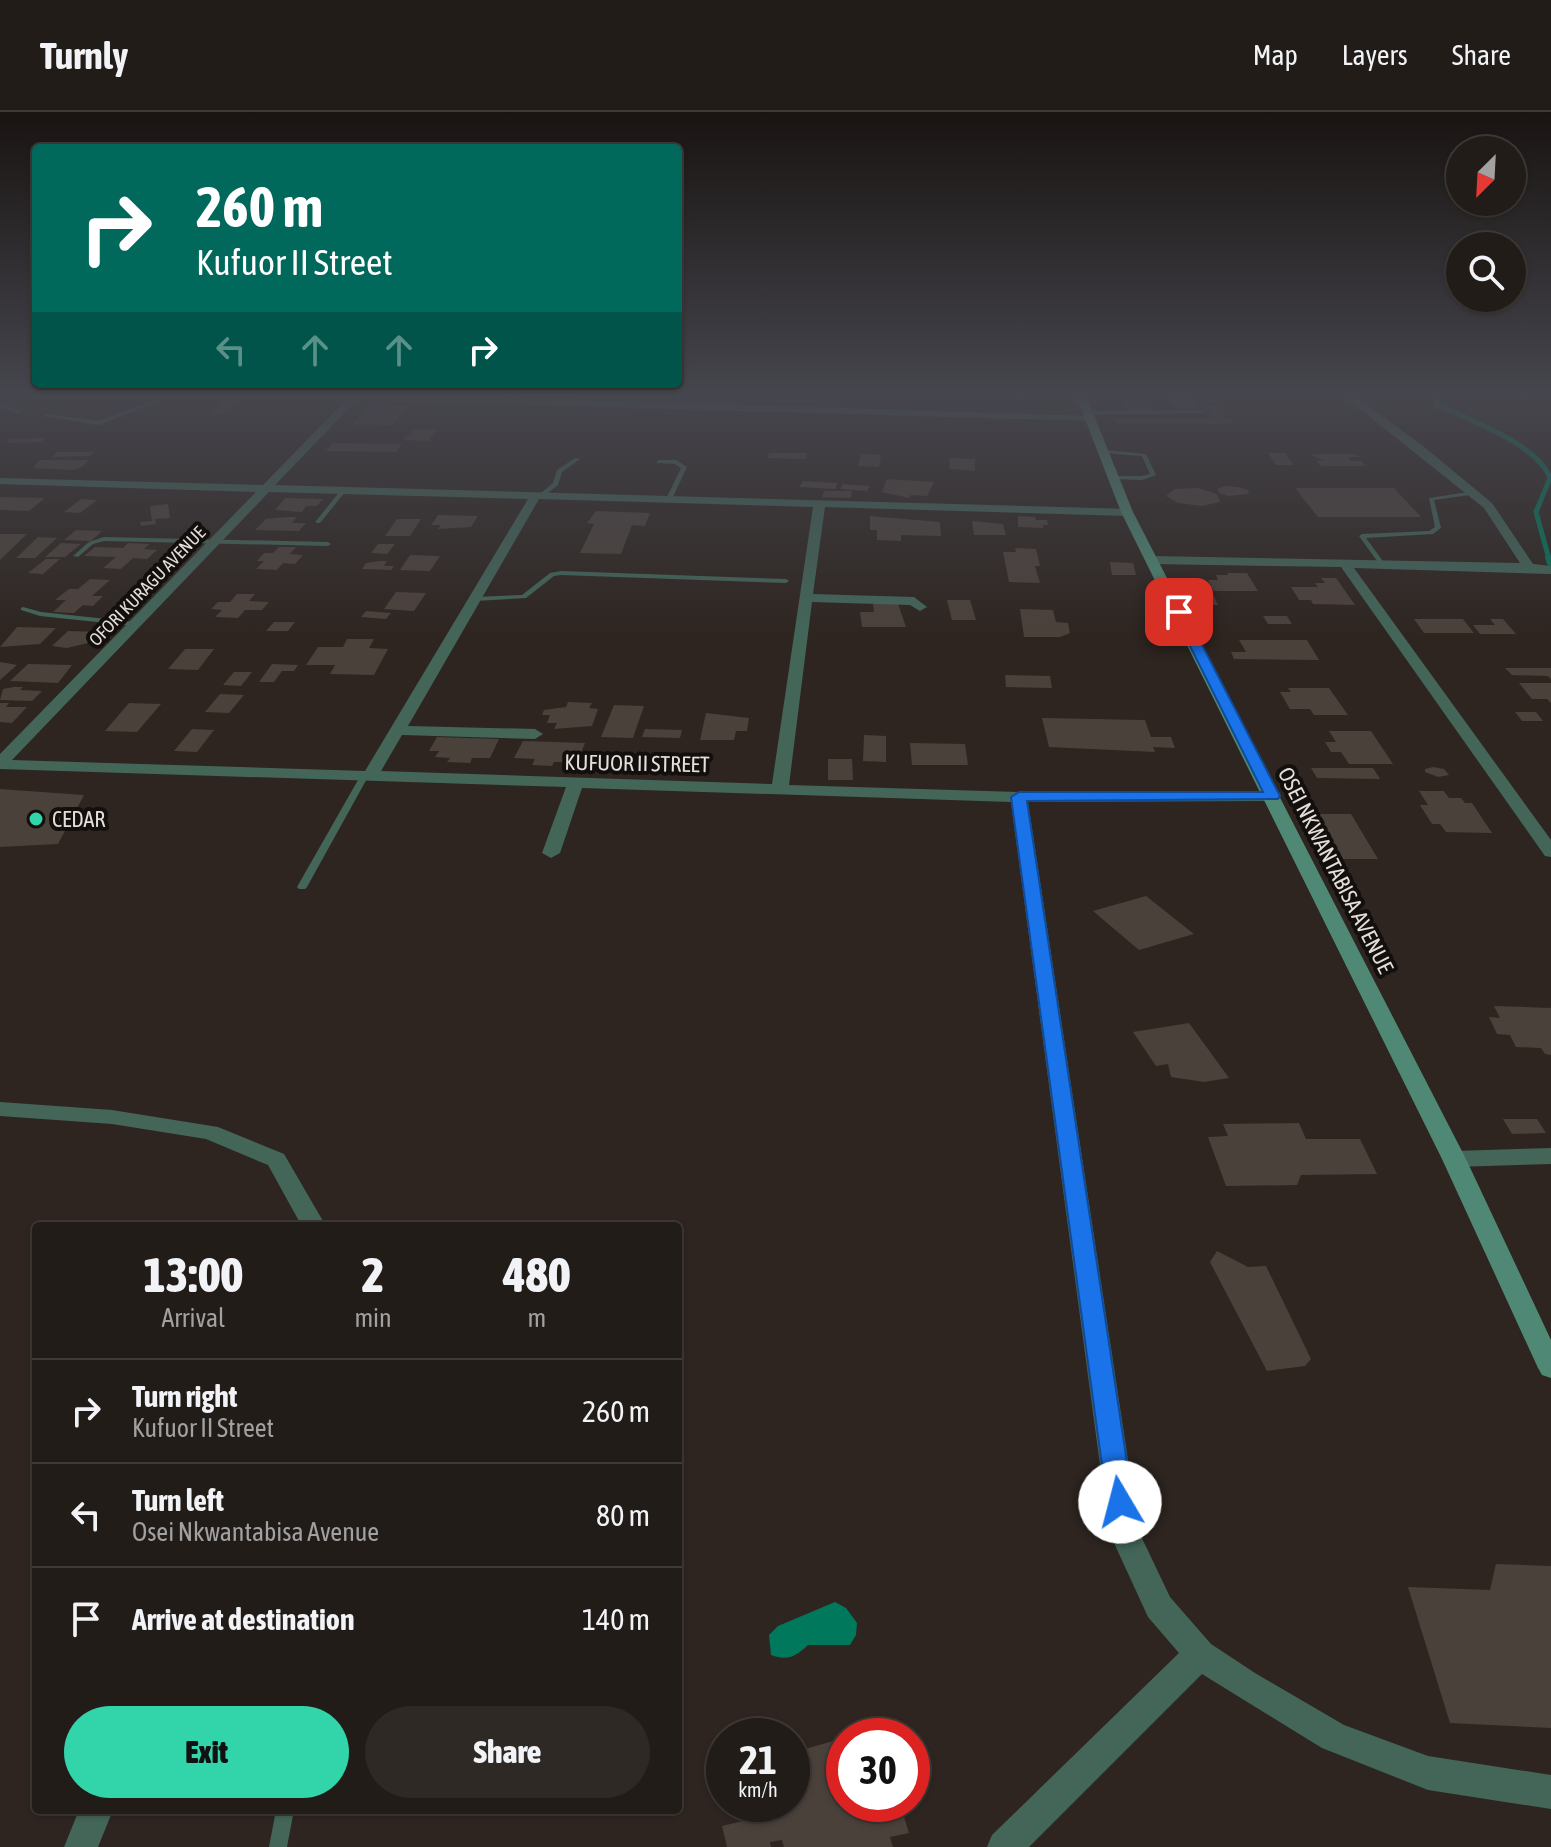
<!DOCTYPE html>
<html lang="en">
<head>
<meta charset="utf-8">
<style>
  body { margin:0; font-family:"Asap Condensed",sans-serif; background:#2e2925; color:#f1f3f6; height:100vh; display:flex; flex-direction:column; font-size:30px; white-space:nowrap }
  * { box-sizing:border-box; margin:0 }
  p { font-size:26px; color:#a2a1a2 }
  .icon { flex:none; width:44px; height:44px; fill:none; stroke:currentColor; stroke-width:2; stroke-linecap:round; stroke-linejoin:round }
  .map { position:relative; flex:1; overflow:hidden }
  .side { position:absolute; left:32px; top:1110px; width:650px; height:592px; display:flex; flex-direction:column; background:#221c18; border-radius:8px; box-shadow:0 2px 6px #0004,0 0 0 2px #3f3a37 }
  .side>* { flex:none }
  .banner { position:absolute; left:32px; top:32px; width:650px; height:244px; border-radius:8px; box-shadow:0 2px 6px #0004,0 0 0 2px #3f3a37; background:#00695c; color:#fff; overflow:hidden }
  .needle { width:52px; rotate:204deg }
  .tools { position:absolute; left:1446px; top:24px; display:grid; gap:16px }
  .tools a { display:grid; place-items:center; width:80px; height:80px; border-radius:50%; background:#221c18; box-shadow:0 2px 6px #0004,0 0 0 2px #3f3a37; font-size:40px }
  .speed { position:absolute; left:706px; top:1606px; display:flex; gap:16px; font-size:40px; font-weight:700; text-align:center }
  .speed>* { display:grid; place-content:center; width:104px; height:104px; border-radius:50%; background:#221c18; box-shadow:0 2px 6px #0004,0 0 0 2px #3f3a37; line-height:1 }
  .speed small { font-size:20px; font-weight:400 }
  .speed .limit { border:12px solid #d22; background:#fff; color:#111 }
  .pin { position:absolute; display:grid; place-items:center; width:68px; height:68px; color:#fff; margin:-34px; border-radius:16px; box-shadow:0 4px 12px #0006 }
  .me { position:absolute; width:88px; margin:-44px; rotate:352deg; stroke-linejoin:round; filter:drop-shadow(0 0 6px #0008) }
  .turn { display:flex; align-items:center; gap:28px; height:168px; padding:0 32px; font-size:36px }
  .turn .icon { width:104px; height:104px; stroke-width:2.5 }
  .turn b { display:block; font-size:56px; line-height:68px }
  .lanes { display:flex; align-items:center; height:76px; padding:0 32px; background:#0003; justify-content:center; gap:40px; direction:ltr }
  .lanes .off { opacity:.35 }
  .eta { display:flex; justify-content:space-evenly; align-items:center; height:136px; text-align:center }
  .eta b { font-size:48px; font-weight:800; line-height:56px }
  .button { display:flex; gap:16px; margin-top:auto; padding:16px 32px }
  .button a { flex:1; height:92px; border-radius:48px; background:#32d4a9; color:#111; font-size:32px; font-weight:800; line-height:92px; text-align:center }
  .button a+a { background:#2e2925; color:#f1f3f6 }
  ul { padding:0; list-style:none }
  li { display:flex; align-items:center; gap:24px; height:104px; padding:0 32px; border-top:2px solid #3f3a37 }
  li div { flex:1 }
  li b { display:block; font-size:30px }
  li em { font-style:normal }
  header { display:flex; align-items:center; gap:48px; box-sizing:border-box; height:112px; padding:0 40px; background:#221c18; border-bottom:2px solid #3f3a37 }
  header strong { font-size:38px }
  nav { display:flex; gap:44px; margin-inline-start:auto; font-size:28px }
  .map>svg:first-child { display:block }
</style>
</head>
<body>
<header>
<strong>Turnly</strong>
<nav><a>Map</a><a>Layers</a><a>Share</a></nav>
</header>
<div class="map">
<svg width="1551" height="1735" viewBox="0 0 1551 1735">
  <rect width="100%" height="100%" fill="#2e2520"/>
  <path fill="#00785c" d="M835,1490L846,1496L857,1511L856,1523L850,1533H808C795,1545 787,1549 771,1543L769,1523L778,1514Z"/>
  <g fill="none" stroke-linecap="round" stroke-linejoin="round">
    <path stroke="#00785c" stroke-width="5" d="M1436,281V292C1468,308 1537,331 1550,366L1536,400L1549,447"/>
    <path stroke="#00785c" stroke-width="6" d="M1548,445L1550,451"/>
  </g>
  <path fill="#4b413b" d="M1191,287L1199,297H1175L1167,288Z
    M228,288H242L221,303L210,302Z
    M1123,290H1150L1155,299H1129Z
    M372,292L410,293L392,313L353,312Z
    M1204,294H1219L1227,305H1212Z
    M1230,306L1234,312H1118L1114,307Z
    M414,317L438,318L428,329L403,328Z
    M45,326L41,330L6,331L10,327Z
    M332,331L402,332L396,340L326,339Z
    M57,340H94L90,344L52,345Z
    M769,341H807L806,347L768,346Z
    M1268,341H1285L1294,353H1276Z
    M861,342L881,343L879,355L858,354Z
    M1310,342H1355L1359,345H1348L1351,349H1361L1366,354H1321L1316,349H1324Z
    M950,346L975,347V359L949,357Z
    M40,348H89L82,355L73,358L33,356Z
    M887,367L934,370L927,384L911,383L909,386L882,380Z
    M803,369L838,371L835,377L799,375Z
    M843,372L870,374L867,379L840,377Z
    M1226,374L1238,375L1248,378L1249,382L1228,384L1219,381L1217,377Z
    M1198,376L1217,382L1220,390L1202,394L1178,391L1166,384L1175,377Z
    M1295,376H1394L1421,405H1318Z
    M824,379H852L851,386L822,385Z
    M0,385L45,386L29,399L0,398Z
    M285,386L323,387L317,394H306L302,400L275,398Z
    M81,387L97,388L80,401L64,400Z
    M168,392L170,406L155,407L156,412L141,414L140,410L152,409L150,394Z
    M596,399L650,401L645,414L632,413L621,442L580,441L594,412L587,411Z
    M438,403L478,404L471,415L438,417L441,413H431Z
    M870,404L940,410L941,424L901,423V429L877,428V418H870Z
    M1018,404L1035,405L1036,408H1047L1048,413H1043V416L1018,415Z
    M286,405H297L292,411H306L299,419L255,418L266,407Z
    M397,407H421L410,424H385Z
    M972,409L1003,412L1006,423H974Z
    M76,418L102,419L91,429L64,428Z
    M0,422H27L0,448Z
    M38,425L57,426L35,446H16Z
    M61,431L81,432L65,445H45Z
    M128,431L150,432L144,437L157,438L147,447L133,446L121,457L103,456L116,445L84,444L95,435L123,436Z
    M378,432H395L387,442L371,441Z
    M279,435H296L290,442L303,443L295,452L283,451L277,458L256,457L264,449H257L264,441H273Z
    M1015,436L1036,437L1040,454H1035L1040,471L1009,470L1003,440H1016Z
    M410,443L440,444L430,459L400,458Z
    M46,447H60L43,462L28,461Z
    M380,449H387L384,454H394L391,458L362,457L366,451Z
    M1110,450L1133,451L1136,463H1112Z
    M1227,461H1247L1258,479H1214L1208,468H1218L1216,463H1228Z
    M1321,466H1336L1355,493L1313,492L1311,488H1299L1291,475H1318L1315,471H1325Z
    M90,467L110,468L92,484H103L93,494L83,493L74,501L53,500L66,488H55L69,477H78Z
    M1196,479L1212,480L1218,493H1203Z
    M396,480L426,481L414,499L384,497Z
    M237,482H255L249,489L269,490L262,498H245L238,506L215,505L222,498L211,497L218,490H230Z
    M947,488H970L976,508H952Z
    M873,492H898L906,515H862L860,500H874Z
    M1020,497L1053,498L1056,510L1068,511L1070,521L1060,525H1024Z
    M366,499L391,501L386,507L361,505Z
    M1263,504H1287L1292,512H1268Z
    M1414,507H1463L1474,521H1424Z
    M1490,507H1503L1516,522H1480L1473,513H1495Z
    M274,510H295L288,519H266Z
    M17,515L56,516L40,532L0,535Z
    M68,519L103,520L92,530L67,536L52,534Z
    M347,527H374L369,536L388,537L374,563L330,562L335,553H306L318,535H343Z
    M1239,528H1307L1319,548L1234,547L1231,540H1246Z
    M185,537H214L198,558L168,557Z
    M0,550L17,553L0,568Z
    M28,552L72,553L58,571L10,569Z
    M272,552L298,553L294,559H282L274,570H259Z
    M1505,556H1551V567L1548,564L1512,563Z
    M234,560H252L241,574L223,573Z
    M1005,563L1050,564L1052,576L1006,575Z
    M1519,571H1551V591L1547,587H1532Z
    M14,575H23L20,578L42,579L32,589L0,588L3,577Z
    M1288,576H1329L1348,603H1314L1310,597H1290L1280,580H1291Z
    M220,582L244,583L229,601L205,600Z
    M568,590L592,591L589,596L598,597L592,614L554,617L557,611H547L550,603H542L544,598L566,595Z
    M0,591H9L6,595H27L12,611L0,610Z
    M129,591L161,592L137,620L105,619Z
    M614,593L644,594L633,626L601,625Z
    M1515,600H1536L1543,609H1522Z
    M706,601L749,606L747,619H736L734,628H700Z
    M1042,606L1145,608L1151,625H1171L1175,636L1153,635L1155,640L1049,635Z
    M192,617L214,618L197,640L174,639Z
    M645,617L682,618L680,626L642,625Z
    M1329,619H1371L1393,652H1349L1341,640H1331L1325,630H1336Z
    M864,623L886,624V650L863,649Z
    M437,625L499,627L490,646H472L470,651L447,650L450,646L435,645L439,639H429Z
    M523,629L585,631L579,646L572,645L570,650H554L552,654L532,653L535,647L514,646Z
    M910,631L965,632L968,653H912Z
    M828,647H852L853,668H828Z
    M1433,655L1444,657L1449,663L1438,665L1425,660V657Z
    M1311,656H1373L1380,667L1317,666Z
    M0,677L84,683L58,732L0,735Z
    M1419,679H1444L1449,686H1461L1465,691H1472L1492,721L1446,720L1440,712H1432L1420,693H1428Z
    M1316,702H1351L1378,747H1342Z
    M1146,784L1194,822L1139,838L1093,799Z
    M1494,894L1551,896V943L1545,942L1541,936L1516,935L1510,923L1497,922L1489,905L1500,906Z
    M1189,911L1229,966L1204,970L1171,965L1168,952L1156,954L1133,920Z
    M1503,1007H1537L1546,1021L1512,1022Z
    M1299,1011L1306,1027H1360L1377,1062L1301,1063L1297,1073L1226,1074L1208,1025L1228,1024L1223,1012Z
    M1217,1139L1248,1155L1266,1154L1311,1247L1305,1254L1267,1259L1210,1150Z
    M1496,1452L1551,1454V1616L1450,1611L1408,1475L1490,1478Z
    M844,1626V1692H900L909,1721L890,1725L893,1735H784L782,1728L770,1730L771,1735H727L722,1714L776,1701L774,1692H792V1648L807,1644L805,1637Z"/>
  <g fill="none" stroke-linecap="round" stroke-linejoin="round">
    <path fill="#436659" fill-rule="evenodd" d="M173,281H180L99,313L44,304L47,302L99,309Z
      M0,291L19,298L20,299L17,301L0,295Z
      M1205,298L1207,301L1089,303L1086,301L1089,299Z
      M1105,338L1146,342L1156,363L1142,368L1114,367L1113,366L1116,364H1142L1150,362L1142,344L1103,341L1102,340Z
      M575,346L580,347L562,360L558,373L540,387H536V385L553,371L557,358Z
      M659,348H676L687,355L671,389L668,391L665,389L681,356L675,352L657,351V349Z
      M341,378L346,379L320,411H316V409Z
      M1475,379L1477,380V382L1434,388L1441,416L1433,422L1366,426L1385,452L1384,453H1380L1359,424L1362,422L1429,419L1435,415L1429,386Z
      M104,425L328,430L331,432L328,434L104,429L93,432L78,445L73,444L89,430Z
      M561,459L786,467L789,469L786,471L561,463L554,464L526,486L475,489L472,487L475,485L522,483L550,461Z
      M23,495L41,500L135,510L138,512L135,514L40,504L21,498V496Z
      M362,661H368L369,663L307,775L305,777H299L297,775Z
      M276,1698H294L287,1735H269Z"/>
    <path fill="#436659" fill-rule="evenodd" d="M217,281H363L1095,304V308L1091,309L357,288L275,373L1131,397V403L1127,404L825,395L813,482L914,485L927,495L920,499L910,493L812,490L789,673L1019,680H1279L1281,684L1279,688L1273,689L1028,690L1139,1420L1170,1485L1211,1532L1255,1561L1344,1613L1428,1644L1551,1663V1697L1428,1678L1322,1636L1202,1562L1029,1735H987L992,1723L1179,1541L1148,1505L1109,1420L1011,690L582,676L560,741L551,746L542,741L566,675L0,657V642L256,380L0,372V366L263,373L346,288L222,284ZM269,380L528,387L365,659L12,648ZM539,387L813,395L772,672L381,659L402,623L535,627L543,622L535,617L408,614Z
      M1340,281H1351L1423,334L1492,391L1533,452L1551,454V462L1354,456L1551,728V745L1545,744L1341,455L1151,452L1145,448L1151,444L1520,451L1484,396Z
      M0,990L112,998L218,1015L284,1042L323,1109L322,1114H298L299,1109L268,1053L206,1027L112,1012L0,1004Z
      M1551,1036V1052L1454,1055L1446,1053L1442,1047L1446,1041L1454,1039Z
      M79,1698H113L98,1735H64Z"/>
    <path fill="#4f8975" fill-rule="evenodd" d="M1075,281H1085L1133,400L1466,1047L1551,1228V1266L1542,1263L1538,1256L1442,1047L1121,400Z"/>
  </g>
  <linearGradient id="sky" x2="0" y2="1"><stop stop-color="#191412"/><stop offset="0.54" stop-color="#46464e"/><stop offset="1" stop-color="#46464e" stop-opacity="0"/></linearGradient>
  <rect width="1551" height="524" fill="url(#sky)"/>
  <path fill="#1a73e8" stroke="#114b97" stroke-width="2" d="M1179,496L1185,500L1280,684L1278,687L1027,689L1133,1390L1129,1398L1120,1401L1110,1398L1107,1390L1011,685L1019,680H1263L1173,500Z"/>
  <circle fill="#32d4a9" stroke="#130f0d" stroke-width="3" cx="36" cy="707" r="8"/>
  <g text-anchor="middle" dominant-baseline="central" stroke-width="8" stroke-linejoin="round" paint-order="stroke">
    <g font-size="18" fill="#e5dfdc" stroke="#130f0d">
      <text transform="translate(147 474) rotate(-46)">OFORI KURAGU AVENUE</text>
    </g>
    <g font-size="22" fill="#e5dfdc" stroke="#130f0d">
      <text transform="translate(637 651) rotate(1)">KUFUOR II STREET</text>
      <text transform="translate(1336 758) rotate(63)">OSEI NKWANTABISA AVENUE</text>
    </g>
    <g font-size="22" fill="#e5dfdc" stroke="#130f0d" text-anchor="start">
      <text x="52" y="707">CEDAR</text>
    </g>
  </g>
</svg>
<div class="tools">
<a><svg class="needle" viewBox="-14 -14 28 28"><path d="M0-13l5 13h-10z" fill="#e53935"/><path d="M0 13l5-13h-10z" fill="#a2a1a2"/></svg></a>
<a><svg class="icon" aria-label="search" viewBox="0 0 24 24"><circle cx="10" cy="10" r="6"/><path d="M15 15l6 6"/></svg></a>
</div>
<div class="speed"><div>21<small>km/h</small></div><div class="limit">30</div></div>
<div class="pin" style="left:1179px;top:500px;background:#d93025"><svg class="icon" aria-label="arrive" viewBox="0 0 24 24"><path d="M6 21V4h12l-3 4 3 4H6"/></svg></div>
<svg class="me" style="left:1120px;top:1390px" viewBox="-20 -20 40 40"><circle r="19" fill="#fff"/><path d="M0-13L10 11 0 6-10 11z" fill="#1a73e8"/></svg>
<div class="banner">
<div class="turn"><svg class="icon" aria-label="right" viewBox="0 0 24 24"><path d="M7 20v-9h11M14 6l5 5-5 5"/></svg><div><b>260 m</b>Kufuor II Street</div></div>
<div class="lanes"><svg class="icon off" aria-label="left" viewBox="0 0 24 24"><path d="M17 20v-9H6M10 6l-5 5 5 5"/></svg><svg class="icon off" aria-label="ahead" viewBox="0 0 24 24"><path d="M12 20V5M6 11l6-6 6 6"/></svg><svg class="icon off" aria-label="ahead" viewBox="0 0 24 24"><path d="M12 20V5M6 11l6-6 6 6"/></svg><svg class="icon" aria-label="right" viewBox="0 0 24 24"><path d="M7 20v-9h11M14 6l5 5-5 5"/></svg></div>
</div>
<section class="side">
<div class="eta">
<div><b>13:00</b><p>Arrival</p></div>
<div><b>2</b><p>min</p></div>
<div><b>480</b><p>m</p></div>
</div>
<ul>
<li><svg class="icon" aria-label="right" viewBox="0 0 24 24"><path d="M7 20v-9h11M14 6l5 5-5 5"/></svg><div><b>Turn right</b><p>Kufuor II Street</p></div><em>260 m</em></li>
<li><svg class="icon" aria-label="left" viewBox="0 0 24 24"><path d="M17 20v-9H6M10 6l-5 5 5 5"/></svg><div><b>Turn left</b><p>Osei Nkwantabisa Avenue</p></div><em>80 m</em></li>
<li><svg class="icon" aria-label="arrive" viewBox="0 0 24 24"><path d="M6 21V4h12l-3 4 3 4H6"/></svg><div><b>Arrive at destination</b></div><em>140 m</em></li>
</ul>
<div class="button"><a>Exit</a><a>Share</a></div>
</section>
</div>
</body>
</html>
